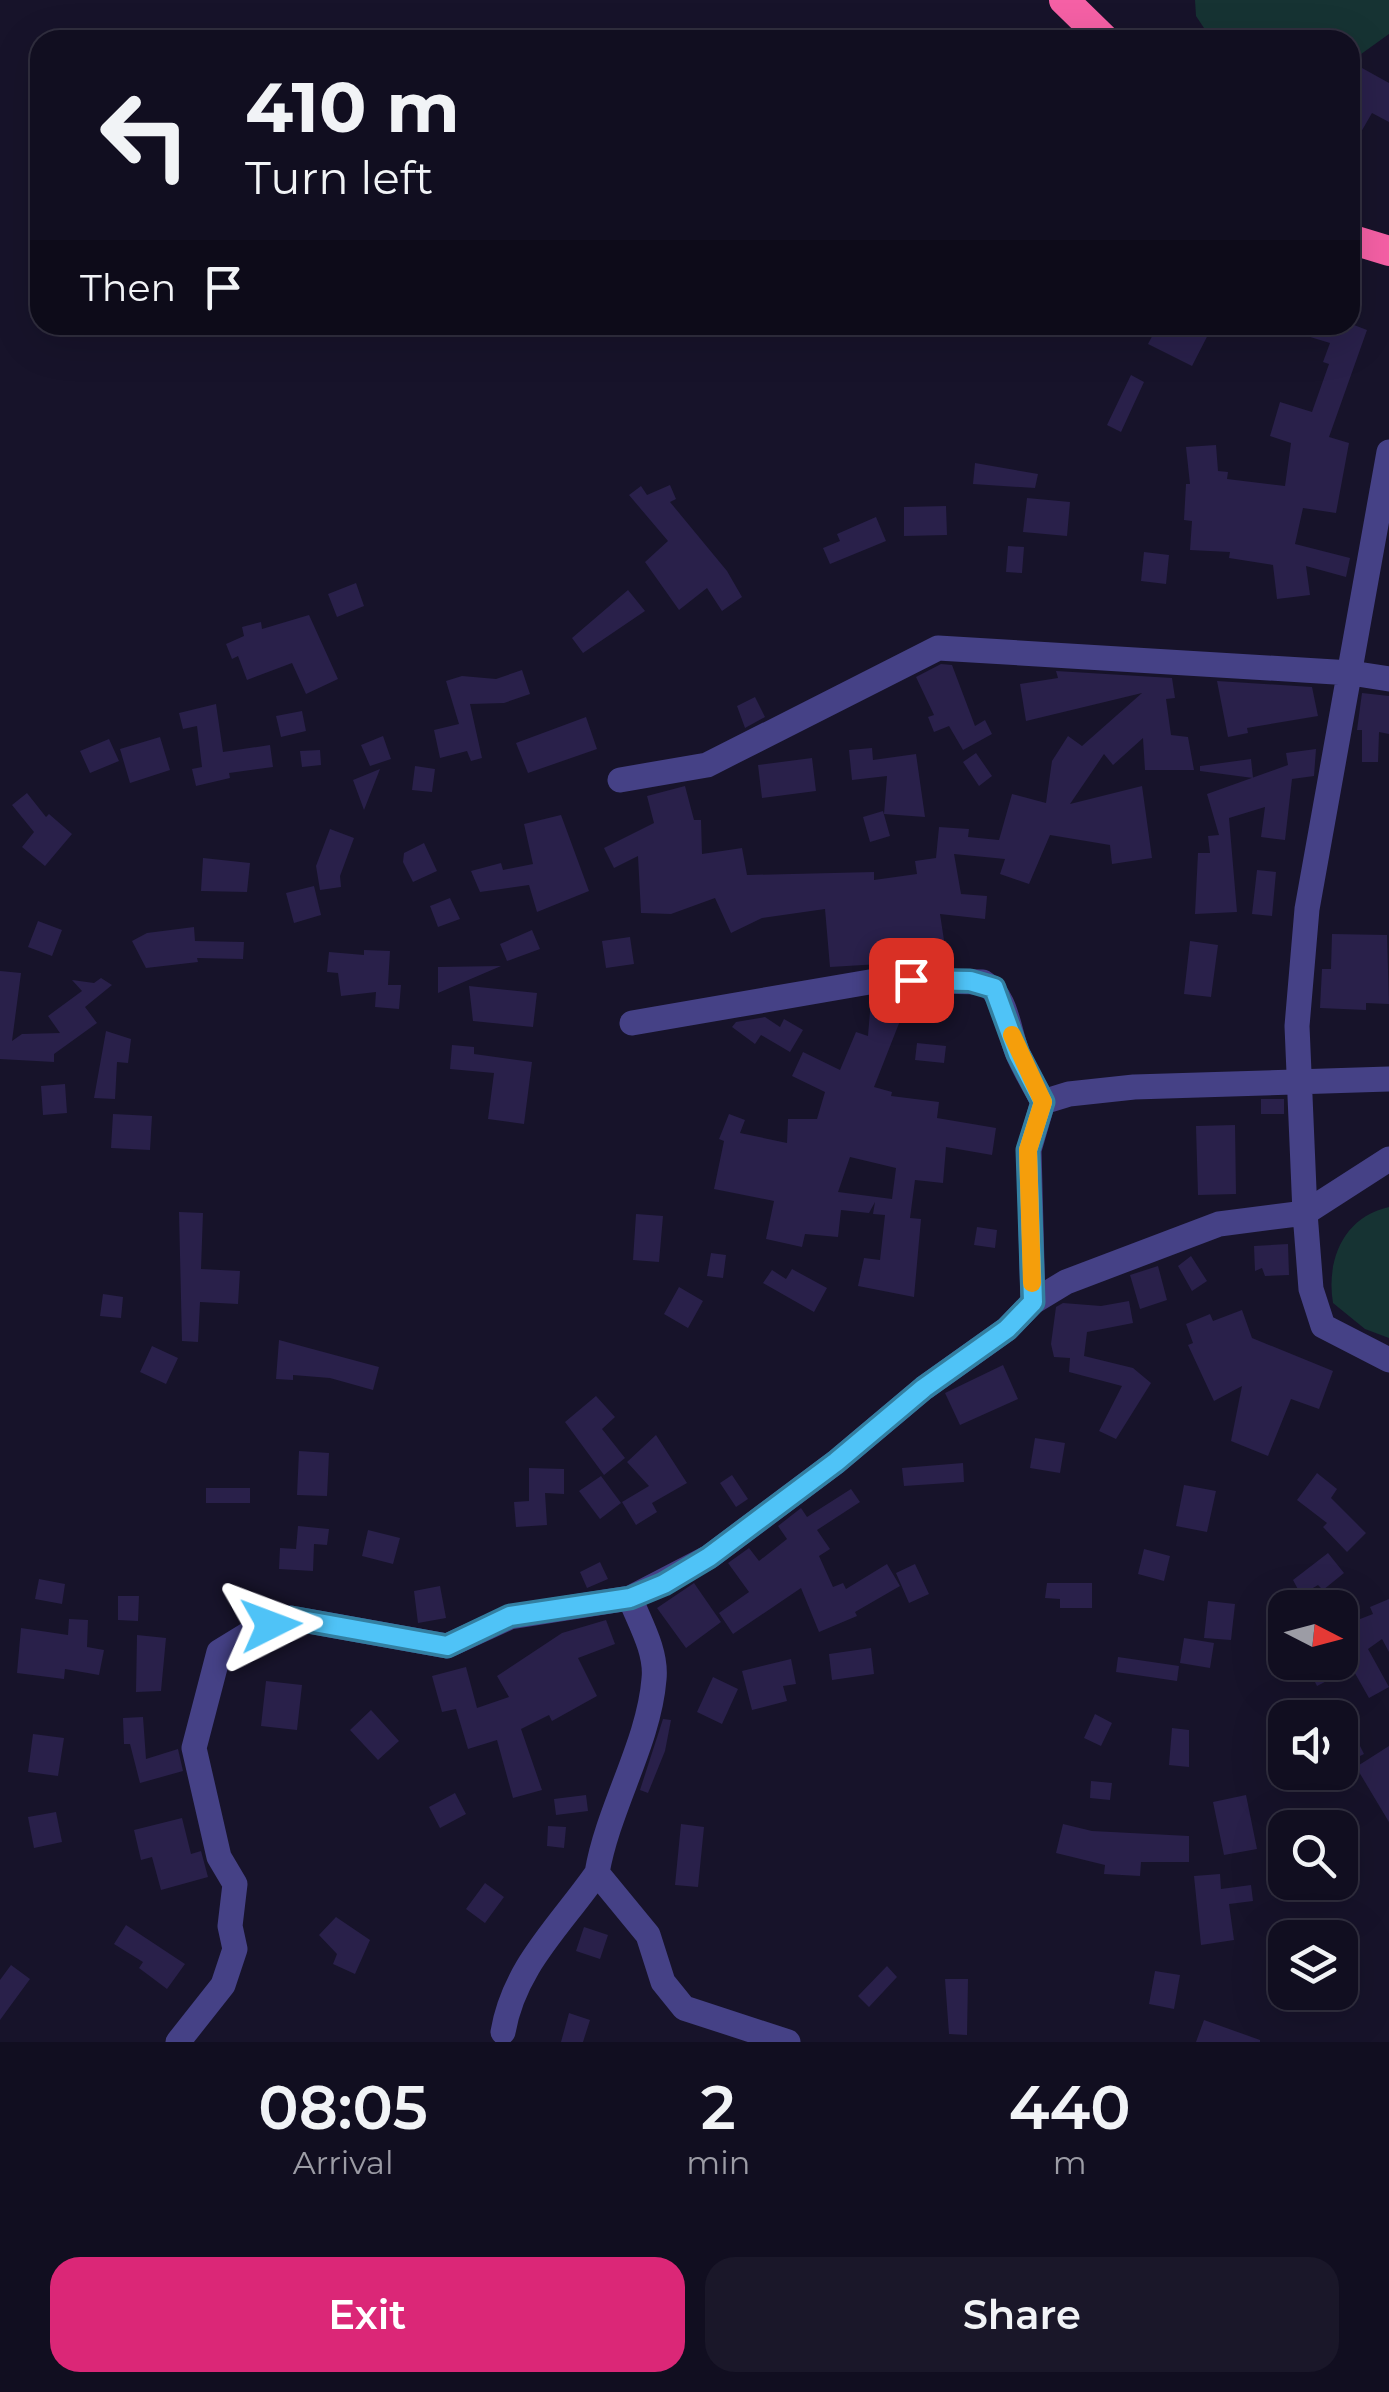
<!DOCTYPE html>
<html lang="en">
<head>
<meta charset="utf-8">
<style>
  body { margin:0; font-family:Montserrat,sans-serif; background:#1a1729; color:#f1f3f6; height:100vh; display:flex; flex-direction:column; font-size:38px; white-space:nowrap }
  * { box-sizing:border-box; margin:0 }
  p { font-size:32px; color:#9c9ca5 }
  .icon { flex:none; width:55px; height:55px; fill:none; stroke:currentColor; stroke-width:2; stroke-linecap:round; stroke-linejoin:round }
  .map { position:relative; height:2042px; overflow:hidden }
  .panel { display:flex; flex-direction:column; background:#110e20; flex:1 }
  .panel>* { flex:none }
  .hud { position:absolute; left:30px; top:30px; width:1330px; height:305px; border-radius:30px; box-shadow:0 10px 40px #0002,0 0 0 2px #302e3e; background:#110e20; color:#f1f3f6; overflow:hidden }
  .needle { width:65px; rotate:96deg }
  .buttons { position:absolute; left:1268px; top:1590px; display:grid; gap:20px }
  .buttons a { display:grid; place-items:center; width:90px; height:90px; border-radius:20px; background:#110e20; box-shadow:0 10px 40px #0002,0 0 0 2px #302e3e; font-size:50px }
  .pin { position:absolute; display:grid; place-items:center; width:85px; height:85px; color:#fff; margin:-42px; border-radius:20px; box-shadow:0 5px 15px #0006 }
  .me { position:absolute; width:110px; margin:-55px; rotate:87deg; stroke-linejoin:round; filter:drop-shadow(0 0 8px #0008) }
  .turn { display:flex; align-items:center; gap:35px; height:210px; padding:0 50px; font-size:45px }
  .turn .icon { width:130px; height:130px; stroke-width:2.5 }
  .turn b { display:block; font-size:70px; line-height:85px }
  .then { display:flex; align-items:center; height:95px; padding:0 50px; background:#0003; gap:20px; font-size:38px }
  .eta { display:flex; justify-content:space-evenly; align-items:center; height:170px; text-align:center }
  .eta b { font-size:60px; font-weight:600; line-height:70px }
  .action { display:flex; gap:20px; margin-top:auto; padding:20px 50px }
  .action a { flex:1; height:115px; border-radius:30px; background:#db2777; color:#fff; font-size:40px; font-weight:600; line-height:115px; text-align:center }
  .action a+a { background:#1a1729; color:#f1f3f6 }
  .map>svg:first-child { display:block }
</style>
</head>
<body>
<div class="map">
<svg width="1389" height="2042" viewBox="0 0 1389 2042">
  <rect width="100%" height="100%" fill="#17132a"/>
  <path fill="#163333" d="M1195,0H1389V34L1350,62V40H1212L1196,16Z
    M1389,1207V1338L1365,1329L1333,1303C1326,1261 1343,1217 1389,1207Z"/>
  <path fill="#29204a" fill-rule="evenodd" d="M1362,68L1389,83V122L1372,113L1350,151V90Z
    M1158,325H1213L1192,366L1148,344Z
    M1285,325H1354L1367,330L1329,437L1349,443L1336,513L1303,508L1295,544L1350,558L1346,577L1306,566L1310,595L1277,599L1273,565L1229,558L1230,552L1190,550L1192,521L1184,520L1186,484H1190L1186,447L1216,445L1218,471L1228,472L1227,479L1285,486L1291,443L1270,436L1280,402L1312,412L1329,364L1323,362L1330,343L1284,329Z
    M1131,375L1144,382L1121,432L1107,425Z
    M975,463L1038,474L1035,488L973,484Z
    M670,485L676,499L670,502L727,571L742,597L722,611L707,588L679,610L645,562L668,541L629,495L641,486L647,495Z
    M1027,498L1070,502L1067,536L1023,532Z
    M946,506L947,535L904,536V507Z
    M876,517L886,541L830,564L823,548L840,541L837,534Z
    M1008,546L1024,547L1022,573L1006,572Z
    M1144,552L1169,555L1166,584L1141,581Z
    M356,583L364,606L337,617L328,594Z
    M628,590L645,611L583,653L572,638Z
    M309,615L338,679L306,694L292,663L247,680L238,656L232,659L226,644L244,636L242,627L261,622L262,629Z
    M941,664L952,665L975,726L985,720L992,734L963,750L949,726L934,732L928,717L934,715L916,677Z
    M522,670L530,694L504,703L470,704L482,758L471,761L467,751L440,758L434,730L459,724L446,681L462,676L496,679Z
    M1056,671L1172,678L1175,698L1166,699L1171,735L1188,737L1194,770H1145L1143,738L1113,765L1104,754L1070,804L1142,786L1152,858L1112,864L1110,845L1050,835L1029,884L1000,874L1005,859L954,854L961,894L987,896L985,919L940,914L945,947L880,953V964L830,967L825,909L762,918L731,933L715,898L671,914L641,913L638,856L614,868L604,848L654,823L647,796L685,786L694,820H701L702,854L742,848L747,875L874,872V880L917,874L915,861L936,858L939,827L969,829L968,837L999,840L1012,794L1046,803L1052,761L1068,736L1082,746L1142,693L1026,721L1020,684L1058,678Z
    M1217,681L1312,687L1318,716L1247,728L1248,733L1228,737Z
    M1362,693L1389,696V734L1379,732L1378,762H1362V730H1357Z
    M755,697L765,717L745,728L737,706Z
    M216,704L223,752L270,745L273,767L229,773L230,778L196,786L192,769L202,767L197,726L183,729L179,713Z
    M302,711L306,731L281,737L276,716Z
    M586,717L597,749L528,773L516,743Z
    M383,736L391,759L370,766L361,745Z
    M160,737L170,770L130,783L120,749Z
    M109,739L119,761L90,773L80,751Z
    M872,748L873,760L916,754L925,817L884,814L887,776L852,780L849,750Z
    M1316,749L1314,776L1292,779L1285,840L1261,837L1265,807L1229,818L1237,912L1195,914L1198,853H1210L1208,836L1219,835L1207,794L1288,765L1286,753Z
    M320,750L321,765L302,767L300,751Z
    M976,753L992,776L979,786L963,762Z
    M812,758L816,791L762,798L758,765Z
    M1251,759L1253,778L1200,771V766Z
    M415,766L435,769L432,792L412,790Z
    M380,769L364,810L353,780Z
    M27,793L46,817L49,814L72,834L45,866L22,847L34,832L12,805Z
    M883,811L890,836L870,842L863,817Z
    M561,815L589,891L537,912L529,885L480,892L471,871L501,863L503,870L533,864L524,824Z
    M330,829L354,838L340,876L341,887L320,890L316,866Z
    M424,843L437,871L413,882L403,862L404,853Z
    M203,858L250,863L247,892L201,891Z
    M1257,870L1276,872L1272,916L1252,914Z
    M314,886L321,915L294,923L286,893Z
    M450,898L460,919L438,927L430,906Z
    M38,921L62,930L52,956L28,947Z
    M194,927L195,941L244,942L243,959L197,958L198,962L146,968L132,941L147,933Z
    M532,930L540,949L507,961L500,944Z
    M1332,934L1387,935L1389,1004L1366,1003V1010L1320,1008L1322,969H1331Z
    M630,937L634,964L606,968L602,941Z
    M1190,941L1218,945L1211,997L1184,994Z
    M364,950L390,951L388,985H401L399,1009L375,1007L376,992L341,996L338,973L327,972L329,952L364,955Z
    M501,966L438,993V967Z
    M0,971L21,973L12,1041L22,1034L60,1033L48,1016L82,991L72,980L94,983L101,978L112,985L85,1007L97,1023L54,1054V1062L0,1059Z
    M469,986L537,993L533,1027L473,1021Z
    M871,999L907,1003L874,1087L892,1092L891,1096L939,1102L937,1118L996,1128L992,1155L946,1147L943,1183L915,1180L910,1218L921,1219L914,1297L858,1286L864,1258L880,1260L885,1215L873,1214L875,1202L869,1213L841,1210L838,1237L805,1234L802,1247L766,1239L774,1201L714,1189L724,1141L719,1139L729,1114L745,1120L740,1133L787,1143L788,1119H817L825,1092L792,1076L803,1052L840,1070L856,1032L868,1036ZM850,1157L896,1168L892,1199L838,1192Z
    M765,1017L780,1027L784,1019L803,1030L790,1052L761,1035L755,1044L732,1027L736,1022Z
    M106,1031L131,1039L128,1063L117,1062L115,1099L94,1098Z
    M917,1043L946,1046L944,1063L915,1060Z
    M452,1045L474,1047V1054L532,1062L524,1124L488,1119L494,1073L450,1069Z
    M65,1084L67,1113L43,1115L41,1086Z
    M1261,1099H1284V1114H1261Z
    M113,1114L152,1116L150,1150L111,1148Z
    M1235,1125L1236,1194L1198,1195L1196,1126Z
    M179,1212L203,1213L201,1269L240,1271L238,1304L200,1302L198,1342L182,1341Z
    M636,1214L663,1216L659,1262L633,1260Z
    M977,1227L997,1230L995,1248L974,1245Z
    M1288,1244L1289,1275L1265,1276L1262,1268L1255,1271L1254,1246Z
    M711,1253L726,1255L723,1278L707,1276Z
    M1191,1256L1207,1281L1192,1291L1178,1266Z
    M1158,1266L1167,1300L1140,1309L1130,1275Z
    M792,1269L827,1288L814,1312L763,1283L772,1270L786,1279Z
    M679,1287L703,1301L688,1328L664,1314Z
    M103,1294L123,1297L121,1318L100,1316Z
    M1129,1301L1133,1323L1087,1332L1084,1356L1133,1368L1151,1383L1116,1439L1099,1431L1122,1386L1069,1372L1070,1358L1054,1357L1051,1344L1056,1307L1063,1303L1101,1306Z
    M1242,1310L1252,1338L1333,1371L1319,1409L1291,1399L1268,1456L1231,1441L1242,1386L1214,1401L1188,1345L1193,1343L1186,1324L1210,1314L1213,1321Z
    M279,1340L379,1367L373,1390L330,1378L293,1375V1380L276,1379Z
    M152,1346L178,1358L166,1384L140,1372Z
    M1003,1365L1018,1399L960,1425L945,1393Z
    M596,1396L615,1417L602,1429L625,1458L604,1475L565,1422Z
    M656,1435L687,1483L652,1503L657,1512L636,1525L622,1502L649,1486L627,1462Z
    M1035,1438L1065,1443L1060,1473L1030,1468Z
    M299,1451L329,1453L327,1496L297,1495Z
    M963,1463L964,1482L904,1486L902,1468Z
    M529,1468L564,1469V1494L545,1493L547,1525L516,1527L514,1502L529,1501Z
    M1317,1473L1337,1489L1331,1498L1366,1533L1347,1552L1323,1527L1327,1523L1297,1500Z
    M732,1475L748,1499L736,1507L720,1483Z
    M601,1476L621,1503L600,1519L579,1491Z
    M1184,1485L1216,1491L1207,1532L1176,1526Z
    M206,1488H250V1503H206Z
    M851,1489L860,1502L817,1530L830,1549L819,1556L833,1587L843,1583L846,1589L887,1564L900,1586L855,1612L857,1616L819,1632L801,1588L733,1634L719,1613L749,1592L728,1563L749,1548L759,1561L787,1539L778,1526L801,1508L807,1517Z
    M298,1526L329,1529L327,1545L314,1544L313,1571L279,1569L280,1548L296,1549Z
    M368,1530L400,1538L393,1564L362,1556Z
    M1144,1549L1170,1556L1164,1581L1138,1574Z
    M1328,1553L1344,1573L1323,1590L1318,1585L1301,1595L1293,1580Z
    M600,1562L608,1579L587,1588L580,1572Z
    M915,1564L929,1594L909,1603L896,1573Z
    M39,1579L65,1584L62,1604L35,1599Z
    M694,1583L721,1622L686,1648L657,1608Z
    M1047,1583H1092V1608H1060V1599L1045,1598Z
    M440,1586L446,1618L418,1623L414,1591Z
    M118,1596H139L138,1621L118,1620Z
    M1389,1599V1652L1382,1639L1368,1649L1389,1687L1369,1698L1352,1668L1317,1686L1305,1662H1356L1342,1626L1373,1614L1370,1607Z
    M1208,1601L1235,1604L1231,1640L1204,1638Z
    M69,1619L88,1620L87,1647L104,1650L99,1675L65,1669L64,1679L17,1673L21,1628L68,1635Z
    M606,1620L615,1644L578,1658L597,1696L552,1721L549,1715L521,1729L542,1790L513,1798L497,1740L468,1749L456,1709L442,1712L432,1676L466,1667L477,1708L509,1697L497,1676L562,1633Z
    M137,1635L166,1638L161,1691L136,1692Z
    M1184,1638L1214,1643L1210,1668L1180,1663Z
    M871,1648L874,1674L832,1680L829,1654Z
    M1118,1657L1179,1666L1177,1681L1116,1672Z
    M791,1659L796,1684L783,1686L787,1701L752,1710L742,1671Z
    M713,1677L738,1689L722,1724L697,1712Z
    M266,1681L302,1685L297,1730L261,1726Z
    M371,1710L399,1741L378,1760L350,1730Z
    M1095,1714L1112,1723L1101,1746L1084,1738Z
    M143,1717L146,1759L178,1749L183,1771L140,1783L130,1744H124L123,1718Z
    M663,1719L671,1720L665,1751L648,1793L640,1790Z
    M1172,1728L1189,1730V1767L1169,1765Z
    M33,1734L64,1738L58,1776L28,1772Z
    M1354,1734L1364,1754L1346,1763L1340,1741Z
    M1389,1746V1822L1356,1767Z
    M1091,1781L1112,1783L1110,1800L1090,1798Z
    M455,1793L466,1814L440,1828L429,1807Z
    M586,1795L588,1811L556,1815L554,1799Z
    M1246,1795L1257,1849L1224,1855L1213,1802Z
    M56,1812L62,1842L34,1848L28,1817Z
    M182,1818L191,1854L201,1851L208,1877L161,1890L152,1857L141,1860L134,1830Z
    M681,1824L704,1827L698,1887L675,1885Z
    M1063,1824L1092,1831L1189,1836V1862H1141L1140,1876L1104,1874L1105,1865L1056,1853Z
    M548,1826L566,1827L564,1848L547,1846Z
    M1220,1874L1221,1889L1251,1885L1253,1901L1229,1904L1234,1940L1201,1945L1194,1876Z
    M485,1883L504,1897L485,1923L466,1909Z
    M336,1917L370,1940L355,1974L333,1964L337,1954L319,1935Z
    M126,1925L185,1964L167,1989L139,1968L143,1962L114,1944Z
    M584,1927L608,1935L600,1959L576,1951Z
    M11,1965L30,1979L0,2020V1980Z
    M887,1966L897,1977L869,2007L858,1996Z
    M1155,1971L1180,1975L1174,2009L1149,2004Z
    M945,1979H968L967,2035L949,2034Z
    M569,2013L590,2020L583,2042H561Z
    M1204,2020L1260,2040V2042H1196Z"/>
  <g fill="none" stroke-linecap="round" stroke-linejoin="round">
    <path stroke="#454186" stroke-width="25" d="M620,780L707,765L938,648L1351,673L1389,679
      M632,1023L881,980L983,982C1007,996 1008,1028 1017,1052C1024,1069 1034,1085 1043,1102
      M1305,1213L1297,1026L1307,909L1389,452
      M1305,1213L1389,1159
      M1033,1302L1029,1150L1043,1102L1069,1094L1134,1087L1389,1079
      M630,1598C640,1623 657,1652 654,1679C649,1743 608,1808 597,1873L648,1935L663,1982L684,2008L788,2042
      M503,2032C514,1967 560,1926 597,1873
      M178,2042L223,1985L235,1949L230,1926L235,1884L219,1857L194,1748L219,1652L250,1633L291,1618L447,1646L510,1617L630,1598L709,1557L836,1462L924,1388L1007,1329L1033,1302L1066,1282L1219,1224L1305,1213L1311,1289L1323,1326L1389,1360"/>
    <path stroke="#f560a5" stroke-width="30" d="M1064,0L1105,40
      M1350,239L1389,251"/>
  </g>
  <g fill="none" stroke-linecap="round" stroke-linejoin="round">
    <defs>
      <path id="route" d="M271,1625L291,1618L447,1646L510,1616L630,1598L664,1584L709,1557L836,1462L924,1388L1007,1329L1033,1302L1028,1150L1043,1102L1018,1054L994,988L970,981L911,980"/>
    </defs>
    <use href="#route" stroke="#337fa1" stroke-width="25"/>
    <use href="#route" stroke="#4fc3f7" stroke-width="18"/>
    <path stroke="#f59e0b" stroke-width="18" d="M1012,1035L1043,1102L1028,1150L1032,1283"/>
  </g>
</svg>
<div class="buttons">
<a><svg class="needle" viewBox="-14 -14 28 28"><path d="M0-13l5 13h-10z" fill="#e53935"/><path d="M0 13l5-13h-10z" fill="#9c9ca5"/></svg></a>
<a><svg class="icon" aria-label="sound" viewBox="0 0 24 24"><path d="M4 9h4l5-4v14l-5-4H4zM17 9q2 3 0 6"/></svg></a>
<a><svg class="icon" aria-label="search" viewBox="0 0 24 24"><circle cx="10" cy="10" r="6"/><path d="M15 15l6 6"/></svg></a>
<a><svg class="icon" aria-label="layers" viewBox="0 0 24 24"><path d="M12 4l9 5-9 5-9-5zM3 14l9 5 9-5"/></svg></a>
</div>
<div class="pin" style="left:911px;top:980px;background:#d93025"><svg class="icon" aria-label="arrive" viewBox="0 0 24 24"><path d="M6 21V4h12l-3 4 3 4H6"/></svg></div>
<svg class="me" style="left:271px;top:1625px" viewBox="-20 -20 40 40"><path d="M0-17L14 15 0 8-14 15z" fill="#4fc3f7" stroke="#fff" stroke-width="4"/></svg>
<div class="hud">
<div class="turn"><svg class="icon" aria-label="left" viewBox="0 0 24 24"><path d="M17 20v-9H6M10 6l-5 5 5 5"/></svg><div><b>410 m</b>Turn left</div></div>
<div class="then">Then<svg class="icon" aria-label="arrive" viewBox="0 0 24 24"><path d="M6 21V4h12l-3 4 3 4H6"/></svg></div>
</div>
</div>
<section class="panel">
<div class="eta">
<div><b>08:05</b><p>Arrival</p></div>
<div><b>2</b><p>min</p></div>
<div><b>440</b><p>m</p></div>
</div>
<div class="action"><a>Exit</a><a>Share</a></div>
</section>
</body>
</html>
